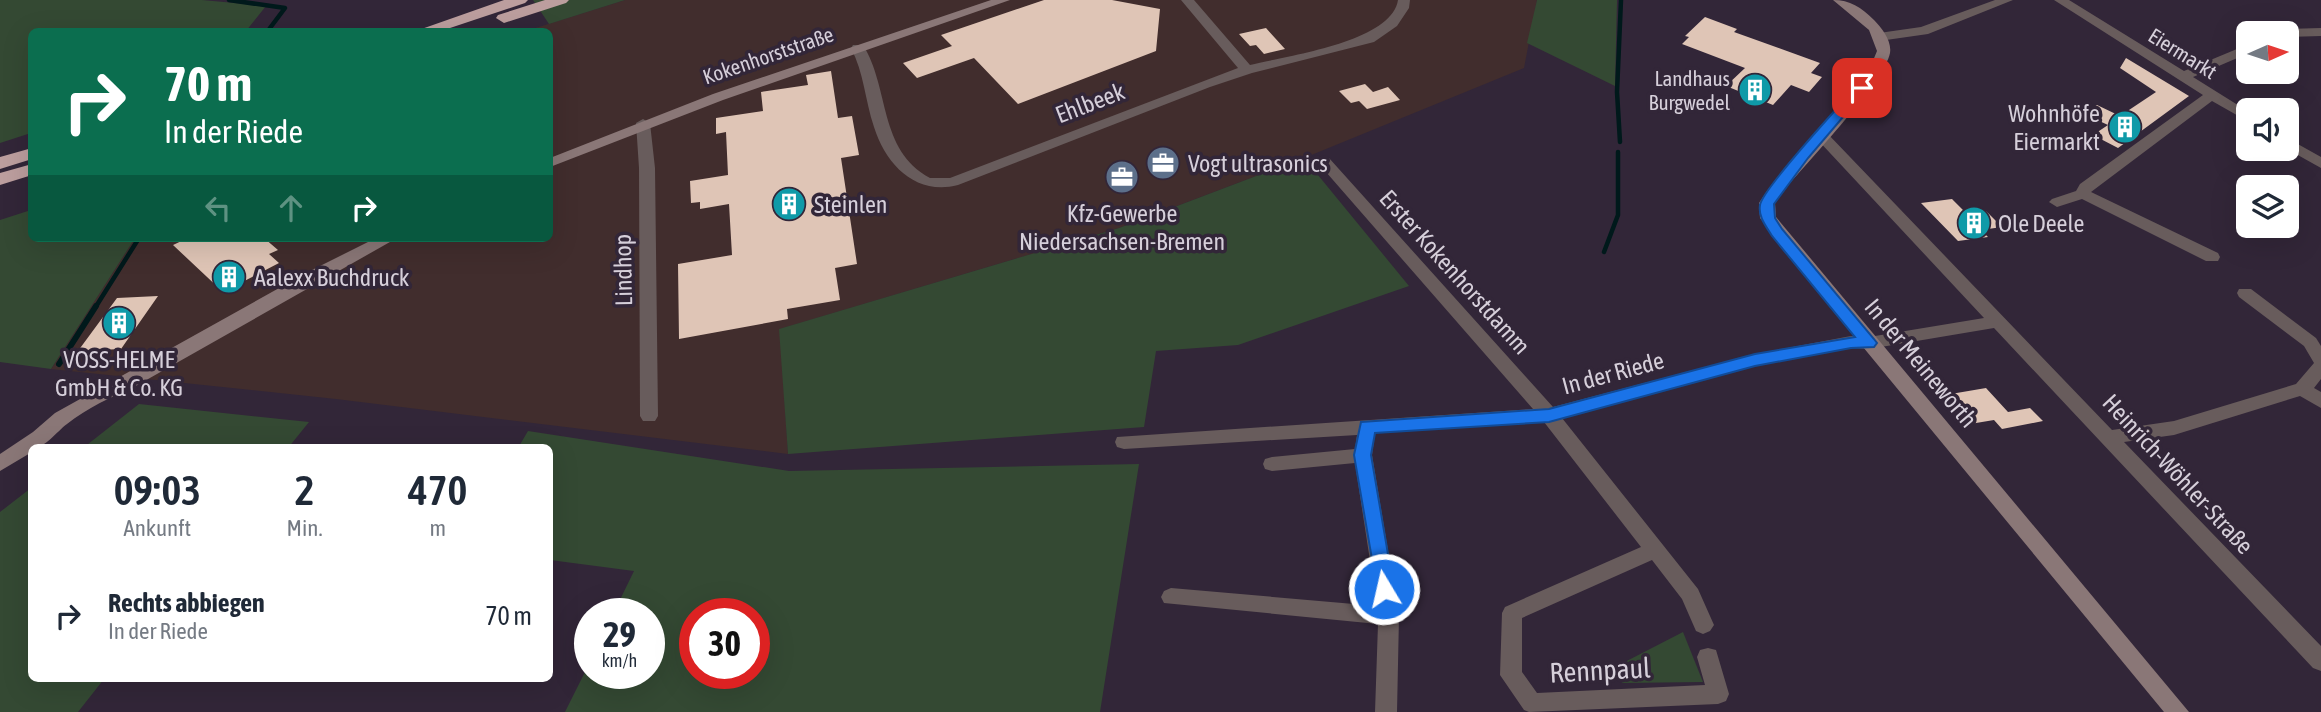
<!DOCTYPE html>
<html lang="de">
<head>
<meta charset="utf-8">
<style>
  body { margin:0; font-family:"Asap Condensed",sans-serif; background:#f2f2f3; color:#1f2937; height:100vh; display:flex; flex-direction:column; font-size:26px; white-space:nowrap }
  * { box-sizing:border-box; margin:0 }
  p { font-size:23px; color:#747a83 }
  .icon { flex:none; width:38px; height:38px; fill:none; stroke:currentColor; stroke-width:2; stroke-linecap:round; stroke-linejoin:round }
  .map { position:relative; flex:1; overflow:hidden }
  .sheet { position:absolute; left:28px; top:444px; width:525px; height:238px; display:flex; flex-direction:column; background:#fff; border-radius:10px; box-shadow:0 7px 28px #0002 }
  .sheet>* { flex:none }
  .guide { position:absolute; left:28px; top:28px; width:525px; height:214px; border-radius:10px; box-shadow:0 7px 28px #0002; background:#0b6e4f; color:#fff; overflow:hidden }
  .needle { width:46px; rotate:87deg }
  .buttons { position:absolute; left:2236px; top:21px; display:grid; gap:14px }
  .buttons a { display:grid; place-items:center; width:63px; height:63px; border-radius:10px; background:#fff; box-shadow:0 7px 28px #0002; font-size:35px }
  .speed { position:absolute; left:574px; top:598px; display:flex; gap:14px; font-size:35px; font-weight:700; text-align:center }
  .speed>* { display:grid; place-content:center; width:91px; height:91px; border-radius:50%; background:#fff; box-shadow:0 7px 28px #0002; line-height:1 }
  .speed small { font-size:18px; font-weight:400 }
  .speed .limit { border:10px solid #d22; background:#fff; color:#111 }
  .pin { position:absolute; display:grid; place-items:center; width:60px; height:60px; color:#fff; margin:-30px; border-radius:14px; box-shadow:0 4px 10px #0006 }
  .me { position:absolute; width:77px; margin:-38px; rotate:351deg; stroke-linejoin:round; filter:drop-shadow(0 0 5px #0008) }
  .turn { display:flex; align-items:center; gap:24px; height:147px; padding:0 21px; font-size:32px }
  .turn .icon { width:91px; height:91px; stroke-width:2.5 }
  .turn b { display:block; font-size:49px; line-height:60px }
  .lanes { display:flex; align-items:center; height:66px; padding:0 21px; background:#0003; justify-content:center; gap:35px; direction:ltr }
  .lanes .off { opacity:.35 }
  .eta { display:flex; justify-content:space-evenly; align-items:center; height:119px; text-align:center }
  .eta b { font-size:42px; font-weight:600; line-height:49px }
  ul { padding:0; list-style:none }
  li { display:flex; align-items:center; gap:21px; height:105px; padding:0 21px }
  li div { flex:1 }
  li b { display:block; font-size:26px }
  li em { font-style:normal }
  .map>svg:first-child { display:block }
</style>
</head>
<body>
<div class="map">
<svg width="2321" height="712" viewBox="0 0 2321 712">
  <rect width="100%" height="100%" fill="#322638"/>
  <path fill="#412d2d" d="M625,0H1537L1524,68L1304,158L1119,228L780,329L788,454L336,399L51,369L135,238H550V32L526,31Z"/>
  <path fill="#344933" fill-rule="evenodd" d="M0,0H202L266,6L246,31L32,32L31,133L0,143Z
    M533,0H625L549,24Z
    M1537,0H1617L1615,86L1527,43Z
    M1304,158L1409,286L1238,345L1156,351L1144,427L788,454L779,329L1119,228Z
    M31,210L32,238H135L51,369L0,362V220Z
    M139,404L309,422L288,448H83Z
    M528,431L789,471L1139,464L1100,712H565L590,662V674H649V614H613L634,571L550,560V448H518ZM754,614V674H695V614Z
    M31,488L32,679H104L78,712H0V512Z
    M1683,632L1703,682L1622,683L1617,666Z"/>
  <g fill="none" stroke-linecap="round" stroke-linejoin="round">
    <path stroke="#00191b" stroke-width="4.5" d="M229,0L285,8L267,32
      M1620,142L1617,92L1621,0
      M1604,252L1618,215V152
      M95,308L139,238"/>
    <path stroke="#00191b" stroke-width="6" d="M59,364L96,306"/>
  </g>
  <path fill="#dfc5b6" d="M1044,0H1112L1160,9L1156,51L1018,104L974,58L917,78L903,63L952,46L941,35Z
    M1705,17L1737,29L1734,32L1820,63L1811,73L1822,77L1809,92L1791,85L1773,105L1726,86L1745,68L1682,44L1689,37L1685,36Z
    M1266,28L1285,49L1264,54L1256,45L1250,46L1239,34Z
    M2126,58L2189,96L2118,148L2093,135L2108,125L2084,114L2097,105L2120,116L2156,92L2120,68Z
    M831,71L838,118L852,116L859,155L841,158L857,264L835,268L840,300L787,309L788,319L679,339L678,264L732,255L729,204L700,209V202L691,203L690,181L728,175L726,132L716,134V118L763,111L761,92L808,85L806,75Z
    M1365,84L1373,92L1388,87L1400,100L1367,109L1359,101L1351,103L1339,91Z
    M1952,199L1966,213L1986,211L2002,227L1981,230L1988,237L1958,241L1921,203Z
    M188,238H264L278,250L269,254L279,263L223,292L173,245Z
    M158,296L121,349L78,351L117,298Z
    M1986,388L2008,412L2030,408L2043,421L2002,429L1994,420L1964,425L1939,396Z"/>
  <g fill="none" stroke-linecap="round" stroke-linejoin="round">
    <path fill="#685c5c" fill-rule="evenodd" d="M1181,0H1194L1250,65C1286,56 1392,42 1398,0H1410L1409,8L1397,26L1374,42L1252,73L1210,87L958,185C916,196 886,165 874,127C865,100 864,73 851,48L853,45H863C890,88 878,150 930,178H950L1238,68Z
      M1995,0H2013L1928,34L1879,41L1872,37L1879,33L1921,27Z
      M2054,0H2069L2184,71L2249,44V53L2193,77L2249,112V122L2212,101L2091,192L2218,253L2220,257L2218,261H2206L2082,199L2057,207L2049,202L2052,199L2076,191L2080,184L2203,95Z
      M2321,28V36L2287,37V33H2278L2285,29Z
      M643,119L650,123L655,168L658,416L655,421H643L640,416L639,168L636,123Z
      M1821,131L1826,132L2112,430L2174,421L2296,384L2314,363L2304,346L2239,297L2237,293L2239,289H2251L2316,338L2321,346V379L2314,388L2321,392V408L2300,396L2174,435L2124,442L2321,646V671L2313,668L1994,328L1869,349L1851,348L1755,366L1562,418L1698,589L1714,625L1710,631L1703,634L1696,631L1682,599L1652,560L1522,618V672L1537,693L1705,685L1697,657L1700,650L1708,648L1716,650L1729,694L1726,701L1718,704L1529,712L1524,710L1500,675L1502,613L1505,607L1641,547L1544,422L1375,433L1372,455L1399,616L1397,712H1375L1378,624L1164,603L1161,597L1164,591L1171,588L1377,606L1355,463L1272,471L1265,469L1263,464L1265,459L1272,457L1355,449L1357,435L1124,449L1117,447L1115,442L1117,437L1533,409L1319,164L1317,161L1319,158H1329L1553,407L1755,354L1851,336L1869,337L1984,318L1816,138L1814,135L1816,132Z
      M2287,138L2321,157V168L2287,149Z"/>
    <path fill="#8a7777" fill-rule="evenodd" d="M991,0H1010L723,100L550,167V158L713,94Z
      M1833,0C1850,0 1861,7 1874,20C1882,28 1892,41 1890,53C1885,81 1801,169 1779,196L1775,203L1776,217L2189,712H2164L1863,347L1760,218L1759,203L1767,191C1798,153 1861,95 1877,51L1869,30Z
      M376,238H397L134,387C111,397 87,408 67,424C56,432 46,448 32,448V452L0,471V454L33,432L55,413L306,273Z"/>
    <path fill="#bc9e9e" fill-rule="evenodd" d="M504,0H528L525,3L438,32H413Z
      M545,0H569L566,3L504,23L496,18L498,15Z
      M32,148V159L0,169V157Z
      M32,164V175L0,185V173Z"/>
  </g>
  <path fill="#1a73e8" stroke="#114b97" stroke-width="2" d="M1862,84L1868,88L1866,90L1808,158L1774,204L1775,218L1782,229L1874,339L1877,343L1874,347L1851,348L1755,366L1549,422L1375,433L1371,455L1394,589L1391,594L1384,597L1378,594L1354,455L1361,422L1549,409L1755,354L1855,337L1772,236C1766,226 1758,217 1760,205C1762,189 1842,103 1858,85Z"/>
  <defs>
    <symbol id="building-disc" viewBox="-11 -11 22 22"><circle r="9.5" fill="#0f9aa8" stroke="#322638"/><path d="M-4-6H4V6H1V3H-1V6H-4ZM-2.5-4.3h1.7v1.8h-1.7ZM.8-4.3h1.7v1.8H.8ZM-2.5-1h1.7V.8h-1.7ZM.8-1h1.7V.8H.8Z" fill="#fff"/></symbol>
    <symbol id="office-disc" viewBox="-11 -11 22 22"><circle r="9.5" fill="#5c6f8a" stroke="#322638"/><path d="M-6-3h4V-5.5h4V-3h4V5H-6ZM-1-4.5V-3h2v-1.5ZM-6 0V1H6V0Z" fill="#fff"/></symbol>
  </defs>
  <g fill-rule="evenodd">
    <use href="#building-disc" x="1736" y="71" width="38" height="38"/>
    <use href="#building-disc" x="2106" y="108" width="38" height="38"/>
    <use href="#office-disc" x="1144" y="144" width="38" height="38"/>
    <use href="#office-disc" x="1103" y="158" width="38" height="38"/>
    <use href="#building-disc" x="770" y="185" width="38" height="38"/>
    <use href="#building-disc" x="1955" y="204" width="38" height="38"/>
    <use href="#building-disc" x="210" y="258" width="38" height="38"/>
    <use href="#building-disc" x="100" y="304" width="38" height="38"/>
  </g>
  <g text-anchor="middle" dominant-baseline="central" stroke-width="7" stroke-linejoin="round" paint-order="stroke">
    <g font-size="21" fill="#d6cfda" stroke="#322638">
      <text transform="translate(2183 53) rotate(32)">Eiermarkt</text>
      <text transform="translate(768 55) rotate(-19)">Kokenhorststraße</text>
    </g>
    <g font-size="21" fill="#d6cfda" stroke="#322638" text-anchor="end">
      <text x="1730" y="78">Landhaus<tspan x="1730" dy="24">Burgwedel</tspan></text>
    </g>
    <g font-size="24" fill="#d6cfda" stroke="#322638">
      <text transform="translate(1090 103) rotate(-21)">Ehlbeek</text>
      <text transform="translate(623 270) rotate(-91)">Lindhop</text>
      <text transform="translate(1455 272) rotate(48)">Erster Kokenhorstdamm</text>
      <text transform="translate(1921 363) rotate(50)">In der Meineworth</text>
      <text transform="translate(1613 373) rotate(-15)">In der Riede</text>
      <text transform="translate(2178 474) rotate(47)">Heinrich-Wöhler-Straße</text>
    </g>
    <g font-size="24" fill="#d6cfda" stroke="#322638" text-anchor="start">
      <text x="2100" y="113" text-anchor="end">Wohnhöfe<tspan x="2100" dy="28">Eiermarkt</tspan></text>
      <text x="1188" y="163">Vogt ultrasonics</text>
      <text x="814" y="204">Steinlen</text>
      <text x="1122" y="213" text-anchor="middle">Kfz-Gewerbe<tspan x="1122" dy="28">Niedersachsen-Bremen</tspan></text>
      <text x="1998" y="223">Ole Deele</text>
      <text x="254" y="277">Aalexx Buchdruck</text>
      <text x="119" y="359" text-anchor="middle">VOSS-HELME<tspan x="119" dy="28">GmbH &amp; Co. KG</tspan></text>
    </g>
    <g font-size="28" fill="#d6cfda" stroke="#322638">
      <text transform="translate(1600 670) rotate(-3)">Rennpaul</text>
    </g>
  </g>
</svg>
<div class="buttons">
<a><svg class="needle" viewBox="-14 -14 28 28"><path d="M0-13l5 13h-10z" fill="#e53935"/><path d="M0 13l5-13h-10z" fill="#747a83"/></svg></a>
<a><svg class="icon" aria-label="sound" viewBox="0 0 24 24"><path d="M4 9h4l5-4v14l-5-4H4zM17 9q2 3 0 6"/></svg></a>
<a><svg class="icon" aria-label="layers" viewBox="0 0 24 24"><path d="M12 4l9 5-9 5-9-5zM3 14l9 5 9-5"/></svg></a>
</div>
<div class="speed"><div>29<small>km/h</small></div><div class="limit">30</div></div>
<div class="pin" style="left:1862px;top:88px;background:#d93025"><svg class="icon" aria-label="arrive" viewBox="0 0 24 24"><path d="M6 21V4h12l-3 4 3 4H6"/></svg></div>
<svg class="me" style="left:1384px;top:589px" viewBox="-20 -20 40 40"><circle r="17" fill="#1a73e8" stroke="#fff" stroke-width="3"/><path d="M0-11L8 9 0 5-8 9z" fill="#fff"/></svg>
<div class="guide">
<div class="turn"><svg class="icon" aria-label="right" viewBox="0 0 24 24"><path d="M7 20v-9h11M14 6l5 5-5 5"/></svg><div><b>70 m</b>In der Riede</div></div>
<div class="lanes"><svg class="icon off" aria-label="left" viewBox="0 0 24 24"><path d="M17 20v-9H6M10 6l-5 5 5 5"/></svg><svg class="icon off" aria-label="ahead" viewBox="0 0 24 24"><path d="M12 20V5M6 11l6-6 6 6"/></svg><svg class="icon" aria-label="right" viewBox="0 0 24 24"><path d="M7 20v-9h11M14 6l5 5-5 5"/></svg></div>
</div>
<section class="sheet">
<div class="eta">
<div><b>09:03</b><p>Ankunft</p></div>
<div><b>2</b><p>Min.</p></div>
<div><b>470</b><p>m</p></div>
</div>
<ul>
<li><svg class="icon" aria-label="right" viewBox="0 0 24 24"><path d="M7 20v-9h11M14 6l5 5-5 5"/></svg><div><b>Rechts abbiegen</b><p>In der Riede</p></div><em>70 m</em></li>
</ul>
</section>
</div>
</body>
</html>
